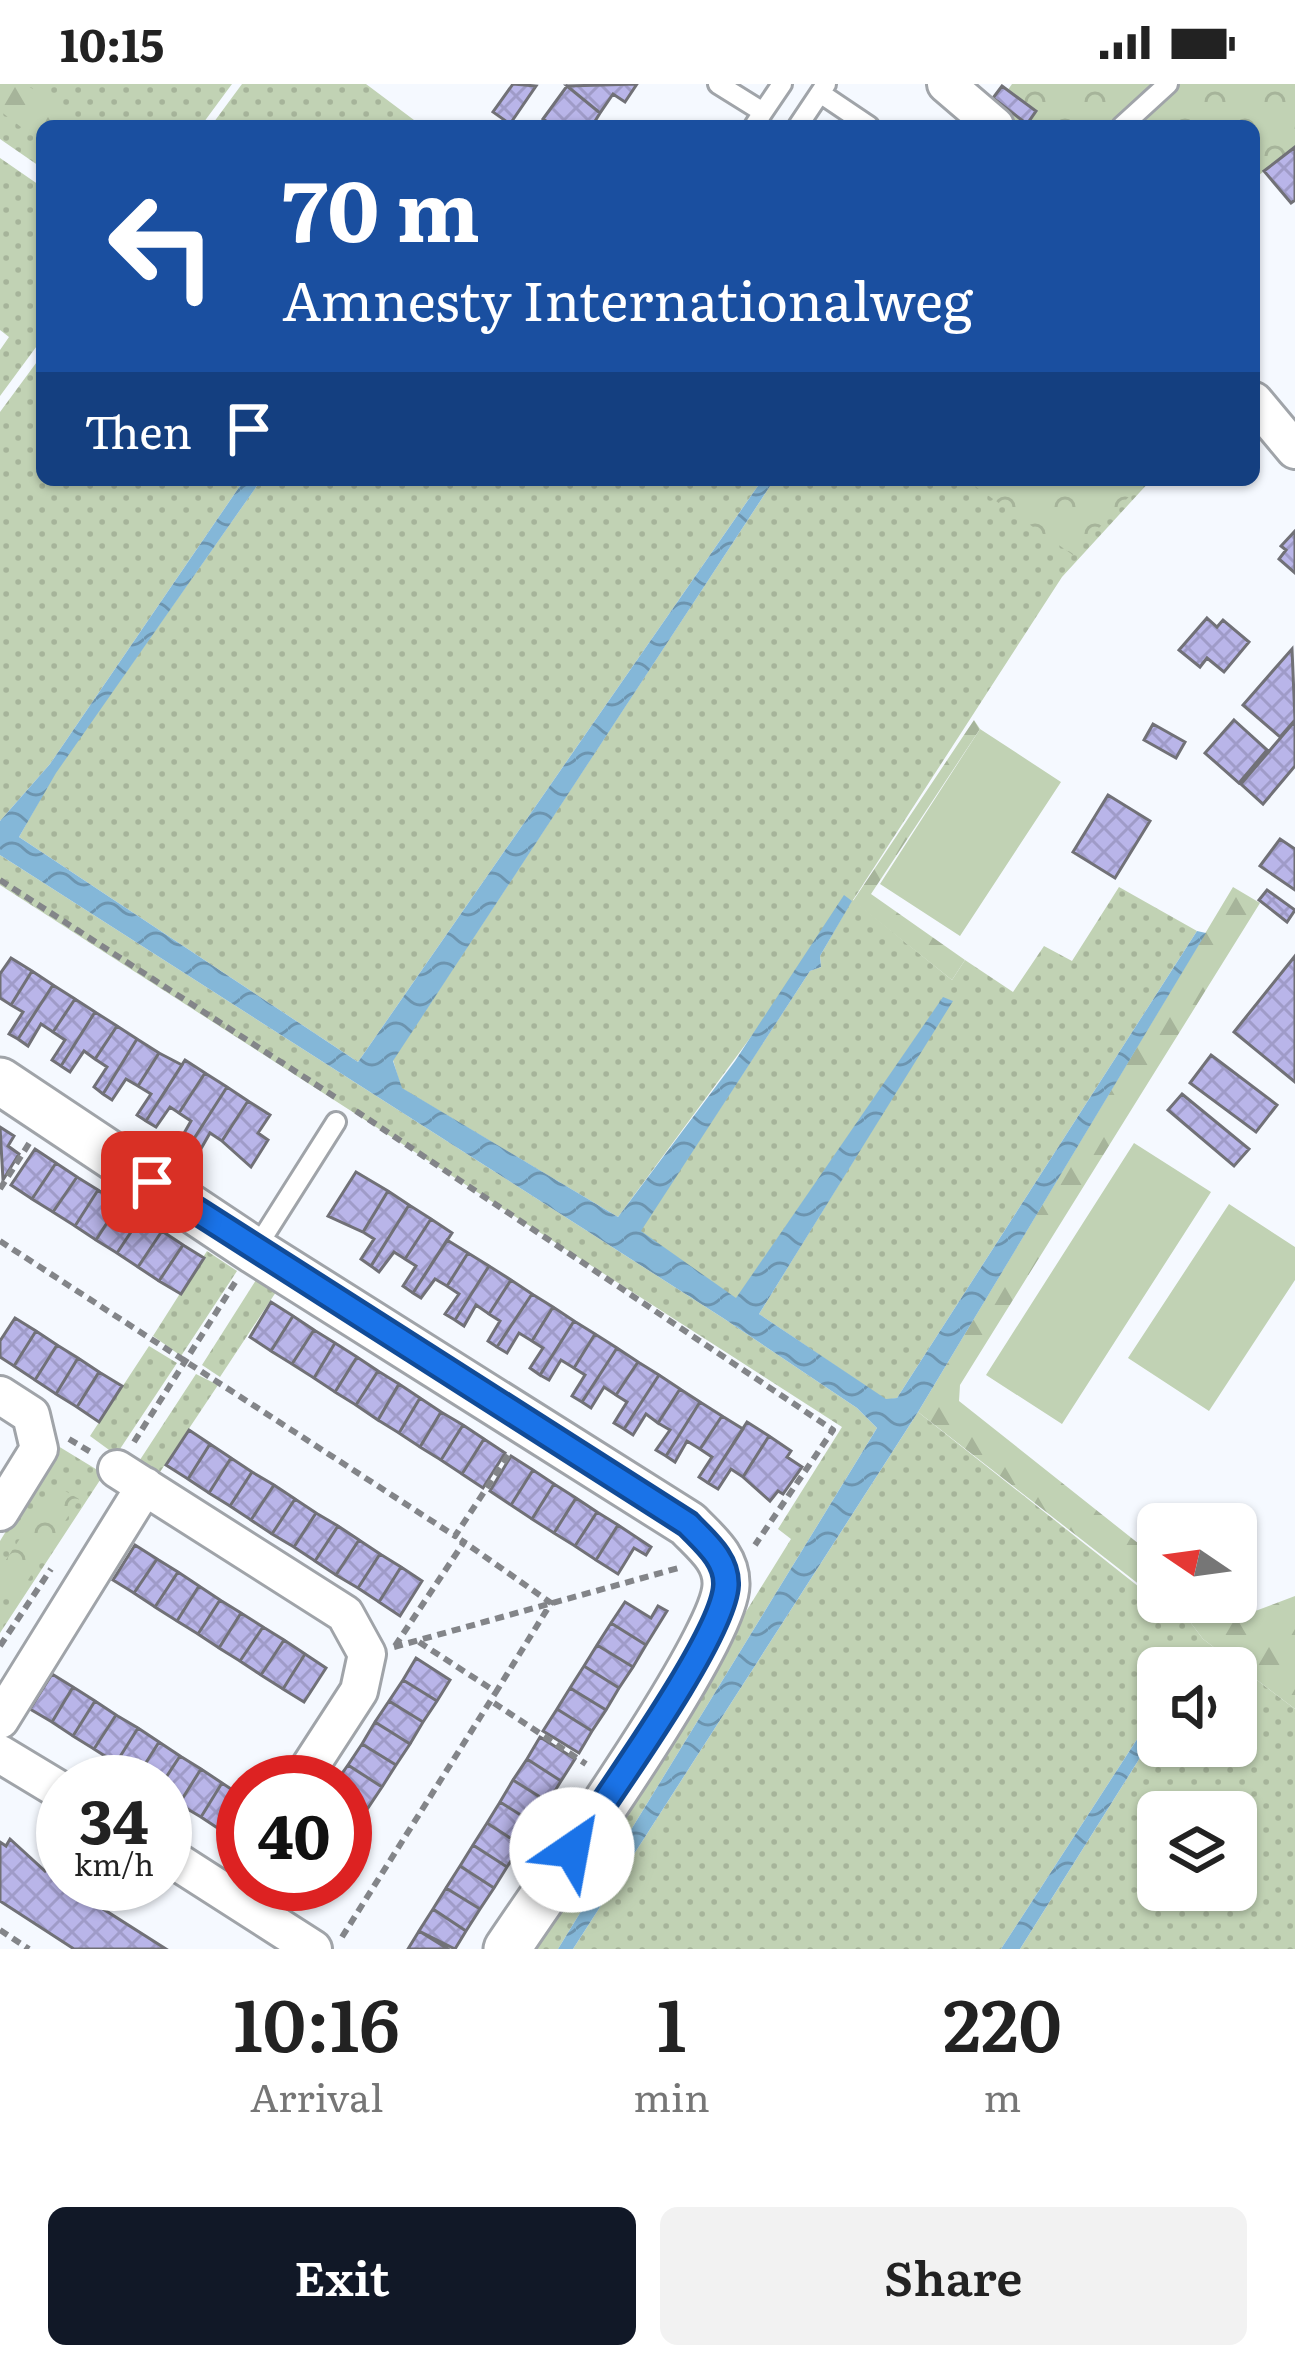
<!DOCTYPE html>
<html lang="en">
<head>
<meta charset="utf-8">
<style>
  body { margin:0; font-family:Literata,serif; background:#f2f2f2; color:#222; height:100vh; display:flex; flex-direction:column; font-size:45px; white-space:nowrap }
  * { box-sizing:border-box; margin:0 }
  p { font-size:39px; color:#767676 }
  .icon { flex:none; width:66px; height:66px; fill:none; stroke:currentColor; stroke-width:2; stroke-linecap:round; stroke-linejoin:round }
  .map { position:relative; height:1865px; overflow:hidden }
  .panel { display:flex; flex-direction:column; background:#fff; flex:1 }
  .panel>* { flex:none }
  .banner { position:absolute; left:36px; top:36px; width:1224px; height:366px; border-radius:18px; box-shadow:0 3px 9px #0004; background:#1a4fa0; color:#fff; overflow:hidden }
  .needle { width:78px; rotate:283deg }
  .buttons { position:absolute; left:1137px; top:1419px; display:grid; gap:24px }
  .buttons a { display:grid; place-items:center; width:120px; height:120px; border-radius:18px; background:#fff; box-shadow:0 3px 9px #0004; font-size:60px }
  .speed { position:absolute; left:36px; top:1671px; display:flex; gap:24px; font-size:60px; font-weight:700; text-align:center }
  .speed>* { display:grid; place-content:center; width:156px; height:156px; border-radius:50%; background:#fff; box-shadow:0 3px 9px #0004; line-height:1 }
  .speed small { font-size:30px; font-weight:400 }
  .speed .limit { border:18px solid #d22; background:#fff; color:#111 }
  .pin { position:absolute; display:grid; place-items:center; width:102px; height:102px; color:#fff; margin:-51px; border-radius:24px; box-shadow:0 6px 18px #0006 }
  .me { position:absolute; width:132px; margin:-66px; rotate:33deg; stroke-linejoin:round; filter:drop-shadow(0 0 9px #0008) }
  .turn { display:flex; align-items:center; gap:42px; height:252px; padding:0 48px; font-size:54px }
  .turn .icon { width:156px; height:156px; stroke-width:2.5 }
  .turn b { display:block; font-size:84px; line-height:102px }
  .then { display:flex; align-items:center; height:114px; padding:0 48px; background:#0003; gap:24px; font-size:45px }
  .eta { display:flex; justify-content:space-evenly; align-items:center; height:204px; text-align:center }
  .eta b { font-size:72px; font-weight:600; line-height:84px }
  .primary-button { display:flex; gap:24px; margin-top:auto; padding:24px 48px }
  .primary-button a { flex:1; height:138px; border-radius:18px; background:#111827; color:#fff; font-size:48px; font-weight:600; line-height:138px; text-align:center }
  .primary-button a+a { background:#f2f2f2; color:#222 }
  .status { display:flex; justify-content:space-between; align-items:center; height:84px; padding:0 60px; background:#fff; direction:ltr }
  .status svg { height:33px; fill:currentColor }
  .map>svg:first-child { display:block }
</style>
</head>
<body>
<div class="status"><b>10:15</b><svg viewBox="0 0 49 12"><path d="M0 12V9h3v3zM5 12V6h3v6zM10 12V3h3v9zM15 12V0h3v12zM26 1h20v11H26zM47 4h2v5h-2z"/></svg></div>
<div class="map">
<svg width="1295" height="1865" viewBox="0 0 1295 1865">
  <defs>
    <pattern id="grass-dots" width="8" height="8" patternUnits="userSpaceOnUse" patternTransform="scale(3)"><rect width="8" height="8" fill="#c1d2b4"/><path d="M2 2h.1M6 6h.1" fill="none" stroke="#a6b49a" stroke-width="1.8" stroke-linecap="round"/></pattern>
    <pattern id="forest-firs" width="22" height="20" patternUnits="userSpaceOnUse" patternTransform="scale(3)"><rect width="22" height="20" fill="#c1d2b4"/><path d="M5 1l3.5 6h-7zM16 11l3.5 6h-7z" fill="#a6b49a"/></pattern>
    <pattern id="park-crowns" width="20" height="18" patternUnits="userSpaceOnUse" patternTransform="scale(3)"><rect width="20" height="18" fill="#c1d2b4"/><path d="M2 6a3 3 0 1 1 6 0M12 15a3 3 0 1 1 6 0" fill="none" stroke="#a6b49a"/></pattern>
    <pattern id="water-waves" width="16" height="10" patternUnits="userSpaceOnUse" patternTransform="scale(3)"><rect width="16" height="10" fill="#84b7d8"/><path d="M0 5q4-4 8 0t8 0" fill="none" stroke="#6c94af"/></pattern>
    <pattern id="building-cross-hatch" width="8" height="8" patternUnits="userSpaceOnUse" patternTransform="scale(3)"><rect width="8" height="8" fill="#b9b5e9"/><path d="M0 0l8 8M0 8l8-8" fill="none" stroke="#9f9bc8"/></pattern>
  </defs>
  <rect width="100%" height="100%" fill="#f5f9ff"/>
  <path fill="url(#grass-dots)" fill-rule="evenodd" d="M0,0H232L201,42H42V84L0,55Z
    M242,0H366L422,42H211Z
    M0,74L42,103V255L0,312V266L9,253L0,246Z
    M42,271V396H244L50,680L0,737V328Z
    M261,396H762L358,978L19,753L55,689Z
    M774,396H1151L1062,493L853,816L952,896L965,876L1013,908L1044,862L1072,877L1119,803L1197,847L897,1314L886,1316L759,1230L952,917L943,914L736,1215L640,1147L810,887L821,883L820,872L852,816L618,1133L401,1004L393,976Z
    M0,771L723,1234L857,1324L877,1344L558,1865H537L791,1455L778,1445L842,1343L0,801Z
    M207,1167L237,1187L181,1272L153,1252Z
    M256,1196L276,1208L220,1293L202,1281Z
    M149,1262L177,1279L116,1371L90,1352Z
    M196,1290L218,1301L160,1388L134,1385Z
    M918,1328L1158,1518L1178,1522L1203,1555L1295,1625V1865H1020L1158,1645V1662H1236V1584H1196L1205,1570L1197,1563L1183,1584H1158V1623L1001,1865H573ZM1158,1728H1236V1806H1158Z
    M58,1362L104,1390L0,1549V1457Z"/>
  <path fill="url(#forest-firs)" d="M0,0H25L90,42H42V59L0,27Z
    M974,636L980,645L871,810L965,876L952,896L853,817Z
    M1233,803L1260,819L960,1301L959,1317L1158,1475L1154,1512L918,1328Z
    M1295,1512V1625L1203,1555L1178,1522L1218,1518L1234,1535Z"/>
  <path fill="url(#park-crowns)" d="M1012,0H1295V63L1254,95V42H983Z
    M966,396H1145L1073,471Z
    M55,1401L79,1415L18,1512L0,1498V1485Z"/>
  <path fill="#c1d2b4" d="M980,645L1061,698L960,852L880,800Z
    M1134,1059L1211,1108L1062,1340L986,1291Z
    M1229,1120L1295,1163V1196L1209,1327L1128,1274Z"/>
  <path fill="url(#water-waves)" d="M244,396H261L56,689L19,753L358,978L762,396H774L393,977L402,1004L618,1133L735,977L844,811L852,817L820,872L821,883L810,887L641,1147L736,1214L943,913L953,917L759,1230L886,1315L897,1314L1197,847L1206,849L918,1328L573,1865H558L877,1344L857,1324L723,1234L0,771V737L50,680Z
    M1158,1623V1645L1020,1865H1001Z"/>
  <path fill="url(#building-cross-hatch)" stroke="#717177" stroke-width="3" d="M513,0L536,2L510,40L493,28Z
    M637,0L625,18L613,10L600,29L567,2Z
    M567,2L600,29L592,42H553L543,35Z
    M1002,2L1036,27L1027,40L993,14Z
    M1295,63V116L1291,119L1264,87Z
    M1295,447V489L1279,475L1286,466L1281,462Z
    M1207,534L1217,543L1223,536L1249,558L1224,588L1207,574L1200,583L1179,566Z
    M1292,565L1295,636L1280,653L1243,621Z
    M1234,636L1267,666L1239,699L1205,669Z
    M1295,637V682L1263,720L1241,700Z
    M1153,640L1185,658L1176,674L1144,656Z
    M1108,711L1150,737L1115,794L1073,768Z
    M1280,755L1295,765V806L1260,782Z
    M1267,806L1295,826L1287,838L1259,816Z
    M1295,872V998L1234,948Z
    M11,874L32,887L11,921L0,914V890Z
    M32,887L53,901L18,955L9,950L23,928L11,921Z
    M53,901L75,915L53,948L41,940L28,962L18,955Z
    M75,915L95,928L61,982L52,976L65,956L53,948Z
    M95,928L117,942L95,975L84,967L70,988L61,982Z
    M117,942L137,955L103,1010L94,1003L107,983L95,975Z
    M137,955L159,969L138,1002L126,995L112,1016L103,1010Z
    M159,969L182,981L146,1037L137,1031L151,1010L138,1002Z
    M1211,971L1277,1021L1256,1048L1190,999Z
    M185,976L205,989L179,1029L170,1023L156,1043L146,1037Z
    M205,989L227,1003L188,1064L179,1058L191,1037L179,1029Z
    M227,1003L248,1017L222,1057L210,1049L198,1070L188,1064Z
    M1182,1010L1249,1065L1234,1082L1168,1026Z
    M248,1017L270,1031L258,1049L268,1056L251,1083L222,1057Z
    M0,1043L14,1052L8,1062L19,1070L3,1096Z
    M35,1065L56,1079L32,1115L11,1101Z
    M56,1079L77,1093L53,1128L32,1115Z
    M356,1088L388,1107L363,1148L328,1132Z
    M77,1093L98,1106L75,1142L53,1128Z
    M98,1106L119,1120L96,1156L75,1142Z
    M388,1107L409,1121L371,1182L361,1175L374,1155L363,1148Z
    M119,1120L141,1133L117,1169L96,1156Z
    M409,1121L431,1135L405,1175L394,1168L379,1188L371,1182Z
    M141,1133L162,1147L138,1183L117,1169Z
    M431,1135L452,1149L413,1209L403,1202L416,1182L405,1175Z
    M162,1147L183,1161L159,1197L138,1183Z
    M447,1156L468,1169L447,1202L435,1195L421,1214L413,1209Z
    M183,1161L204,1174L181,1210L159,1197Z
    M468,1169L489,1182L455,1236L445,1230L459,1210L447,1202Z
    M489,1182L511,1196L489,1230L476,1221L464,1242L455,1236Z
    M511,1196L532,1210L497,1263L488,1257L500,1237L489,1230Z
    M532,1210L553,1223L532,1257L519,1249L507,1269L497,1263Z
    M271,1218L293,1232L271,1267L250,1253Z
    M553,1223L574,1237L540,1291L530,1284L543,1264L532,1257Z
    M293,1232L314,1246L292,1280L271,1267Z
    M15,1234L36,1247L14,1282L0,1273V1257Z
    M574,1237L595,1250L574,1284L561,1276L549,1296L540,1291Z
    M314,1246L335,1259L314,1294L292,1280Z
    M36,1247L57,1261L35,1296L14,1282Z
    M595,1250L617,1264L582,1318L572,1312L585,1291L574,1284Z
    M335,1259L357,1273L335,1308L314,1294Z
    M57,1261L78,1274L56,1310L35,1296Z
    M617,1264L638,1278L616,1311L604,1303L591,1324L582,1318Z
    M357,1273L378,1287L356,1321L335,1308Z
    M78,1274L99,1288L77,1323L56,1310Z
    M638,1278L659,1291L624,1345L614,1339L627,1318L616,1311Z
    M378,1287L399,1300L378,1336L356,1321Z
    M99,1288L122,1302L99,1338L77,1323Z
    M659,1291L680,1305L658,1339L646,1330L633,1351L624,1345Z
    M399,1300L420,1314L399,1349L378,1336Z
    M680,1305L700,1318L666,1372L656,1366L670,1346L658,1339Z
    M420,1314L441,1328L420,1363L399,1349Z
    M700,1318L722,1332L700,1365L687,1357L675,1378L666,1372Z
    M441,1328L463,1341L441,1376L420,1363Z
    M722,1332L743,1345L708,1399L699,1393L712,1373L700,1365Z
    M747,1338L769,1352L743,1393L731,1385L718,1405L708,1399Z
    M463,1341L484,1355L462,1390L441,1376Z
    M189,1346L210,1360L188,1395L166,1381Z
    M769,1352L791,1367L787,1373L802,1383L783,1410L778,1407L770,1417L743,1393Z
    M484,1355L505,1369L483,1404L462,1390Z
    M210,1360L231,1374L209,1409L188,1395Z
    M511,1372L533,1386L511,1421L490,1407Z
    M231,1374L252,1388L230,1422L209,1409Z
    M533,1386L554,1400L532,1435L511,1421Z
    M252,1388L274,1401L251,1436L230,1422Z
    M554,1400L576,1414L554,1449L532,1435Z
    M274,1401L295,1415L272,1450L251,1436Z
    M576,1414L597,1428L575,1462L554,1449Z
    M295,1415L316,1429L294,1463L272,1450Z
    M597,1428L618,1441L596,1476L575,1462Z
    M316,1429L338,1442L315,1477L294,1463Z
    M618,1441L651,1463L646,1471L634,1464L618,1490L596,1476Z
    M338,1442L359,1456L336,1491L315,1477Z
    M359,1456L380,1470L358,1504L336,1491Z
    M135,1461L157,1475L134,1509L113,1496Z
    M380,1470L401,1483L379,1518L358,1504Z
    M157,1475L178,1488L155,1523L134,1509Z
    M401,1483L422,1497L400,1532L379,1518Z
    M178,1488L199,1502L177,1537L155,1523Z
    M199,1502L220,1516L198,1550L177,1537Z
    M220,1516L241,1529L219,1564L198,1550Z
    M625,1518L651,1534L658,1522L667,1527L646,1561L611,1539Z
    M241,1529L263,1543L240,1577L219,1564Z
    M611,1539L646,1561L633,1583L597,1561Z
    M263,1543L284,1556L261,1591L240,1577Z
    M284,1556L305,1570L283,1605L261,1591Z
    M597,1561L633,1583L619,1604L584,1582Z
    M305,1570L326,1584L304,1618L283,1605Z
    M416,1574L450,1596L437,1617L403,1596Z
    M584,1582L619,1604L606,1626L570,1604Z
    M52,1590L73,1603L52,1638L30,1625Z
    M403,1596L437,1617L423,1638L389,1617Z
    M73,1603L95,1617L73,1652L52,1638Z
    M570,1604L606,1626L592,1647L557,1625Z
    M95,1617L116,1631L94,1665L73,1652Z
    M389,1617L423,1638L410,1660L375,1638Z
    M557,1625L592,1647L579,1669L543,1647Z
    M116,1631L138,1644L116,1679L94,1665Z
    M375,1638L410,1660L396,1681L362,1660Z
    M138,1644L159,1658L137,1693L116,1679Z
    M540,1653L575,1675L561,1697L527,1675Z
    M159,1658L180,1672L163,1698H145L137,1693Z
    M362,1660L396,1681L382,1703L348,1681Z
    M180,1672L201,1685L179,1720L165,1711L163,1698Z
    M527,1675L561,1697L548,1718L513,1696Z
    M348,1681L382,1703L368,1724L345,1709V1698H336Z
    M201,1685L222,1699L201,1733L179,1720Z
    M513,1696L548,1718L535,1740L500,1718Z
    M222,1699L243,1713L222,1747L201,1733Z
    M345,1709L368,1724L354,1745L345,1739Z
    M500,1718L535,1740L521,1761L487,1739Z
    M487,1739L521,1761L507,1783L473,1761Z
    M10,1755L45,1787L58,1771L63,1774L56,1795L166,1865H74L0,1817V1758L6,1762Z
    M473,1761L507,1783L494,1804L460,1782Z
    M460,1782L494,1804L480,1825L446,1804Z
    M446,1804L480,1825L466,1847L433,1825Z
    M433,1825L466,1847L455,1865L419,1847Z
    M419,1847L448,1865H408Z"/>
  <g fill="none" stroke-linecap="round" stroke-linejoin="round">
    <defs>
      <path id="service" d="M718,0L763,28L754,42
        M820,9L869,42
        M763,28L782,0
        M798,42L826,0
        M1122,42L1168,0
        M255,1166L336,1038"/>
      <path id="minor" d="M946,0L995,42
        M1254,317L1295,366
        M0,1311L31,1331L39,1365L0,1428
        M117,1385L345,1530L367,1570L359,1607L300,1698
        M0,1636L145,1402
        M0,1670L63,1708
        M165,1770L313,1865"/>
      <path id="tertiary" d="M0,997L255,1167L688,1440C705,1458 727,1474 726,1501C725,1557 548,1803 507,1865"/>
    </defs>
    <use href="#service" stroke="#a0a4a9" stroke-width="24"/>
    <use href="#minor" stroke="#a0a4a9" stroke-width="42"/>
    <use href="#tertiary" stroke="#a0a4a9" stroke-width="51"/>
    <path stroke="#838589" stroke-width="6" stroke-dasharray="9 6" stroke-linecap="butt" d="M0,796L335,1013
      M356,1027L833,1346L755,1461
      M0,1105L30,1058
      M0,1157L455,1452L511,1367
      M69,1355L94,1370
      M134,1358L236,1197
      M419,1558L496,1608L551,1519L464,1458
      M0,1562L51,1485
      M395,1562L464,1458L455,1452
      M394,1563L682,1483
      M494,1619L586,1680
      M0,1846L29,1865
      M342,1853L496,1608"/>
    <use href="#service" stroke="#fff" stroke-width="18"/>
    <use href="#minor" stroke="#fff" stroke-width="36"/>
    <use href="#tertiary" stroke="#fff" stroke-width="45"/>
  </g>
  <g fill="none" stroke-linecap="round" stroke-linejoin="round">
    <defs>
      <path id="route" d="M152,1098L688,1440C705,1458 727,1475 726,1501C724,1552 605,1715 572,1766"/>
    </defs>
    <use href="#route" stroke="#114b97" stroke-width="30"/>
    <use href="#route" stroke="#1a73e8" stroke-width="21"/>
  </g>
</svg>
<div class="buttons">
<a><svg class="needle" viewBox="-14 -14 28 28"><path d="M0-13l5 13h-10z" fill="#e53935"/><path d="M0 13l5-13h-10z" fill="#767676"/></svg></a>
<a><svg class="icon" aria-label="sound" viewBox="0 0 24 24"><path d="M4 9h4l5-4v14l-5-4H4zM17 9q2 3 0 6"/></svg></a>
<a><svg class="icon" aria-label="layers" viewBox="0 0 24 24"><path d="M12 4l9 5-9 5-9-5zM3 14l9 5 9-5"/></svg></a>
</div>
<div class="speed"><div>34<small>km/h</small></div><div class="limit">40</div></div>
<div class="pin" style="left:152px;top:1098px;background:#d93025"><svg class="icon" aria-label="arrive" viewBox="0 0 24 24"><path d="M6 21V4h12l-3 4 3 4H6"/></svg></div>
<svg class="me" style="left:572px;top:1766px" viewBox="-20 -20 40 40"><circle r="19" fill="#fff"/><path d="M0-13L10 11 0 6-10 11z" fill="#1a73e8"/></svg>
<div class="banner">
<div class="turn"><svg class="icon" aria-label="left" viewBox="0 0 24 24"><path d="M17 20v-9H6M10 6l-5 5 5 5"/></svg><div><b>70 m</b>Amnesty Internationalweg</div></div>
<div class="then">Then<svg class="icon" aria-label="arrive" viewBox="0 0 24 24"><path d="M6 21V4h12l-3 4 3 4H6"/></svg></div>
</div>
</div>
<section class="panel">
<div class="eta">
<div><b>10:16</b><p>Arrival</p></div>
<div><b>1</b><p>min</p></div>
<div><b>220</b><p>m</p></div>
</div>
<div class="primary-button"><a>Exit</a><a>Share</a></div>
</section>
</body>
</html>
